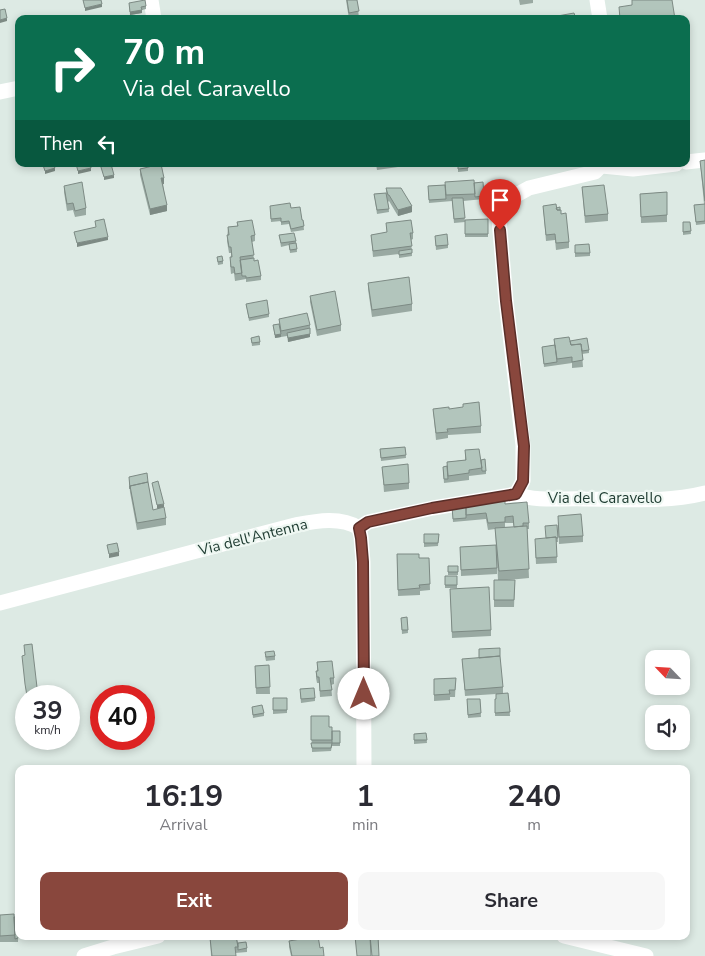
<!DOCTYPE html>
<html lang="en">
<head>
<meta charset="utf-8">
<style>
  body { margin:0; font-family:"Nunito Sans",sans-serif; background:#f7f7f7; color:#2b2b33; height:100vh; display:flex; flex-direction:column; font-size:19px; white-space:nowrap }
  * { box-sizing:border-box; margin:0 }
  p { font-size:16px; color:#7c7c81 }
  .icon { flex:none; width:28px; height:28px; fill:none; stroke:currentColor; stroke-width:2; stroke-linecap:round; stroke-linejoin:round }
  .map { position:relative; flex:1; overflow:hidden }
  .side { position:absolute; left:15px; top:765px; width:675px; height:175px; display:flex; flex-direction:column; background:#fff; border-radius:10px; box-shadow:0 2px 8px #0003 }
  .side>* { flex:none }
  .banner { position:absolute; left:15px; top:15px; width:675px; height:152px; border-radius:10px; box-shadow:0 2px 8px #0003; background:#0b6e4f; color:#fff; overflow:hidden }
  .needle { width:32px; rotate:295deg }
  .tools { position:absolute; left:645px; top:650px; display:grid; gap:10px }
  .tools a { display:grid; place-items:center; width:45px; height:45px; border-radius:10px; background:#fff; box-shadow:0 2px 8px #0003; font-size:25px }
  .speed { position:absolute; left:15px; top:685px; display:flex; gap:10px; font-size:25px; font-weight:700; text-align:center }
  .speed>* { display:grid; place-content:center; width:65px; height:65px; border-radius:50%; background:#fff; box-shadow:0 2px 8px #0003; line-height:1 }
  .speed small { font-size:12px; font-weight:400 }
  .speed .limit { border:8px solid #d22; background:#fff; color:#111 }
  .pin { position:absolute; display:grid; place-items:center; width:42px; height:42px; color:#fff; margin:-51px -21px; border-radius:50% 50% 50% 0; rotate:-45deg; box-shadow:0 0 5px #0007 }
  .pin .icon { rotate:45deg }
  .me { position:absolute; width:55px; margin:-28px; rotate:0deg; stroke-linejoin:round; filter:drop-shadow(0 0 4px #0008) }
  .turn { display:flex; align-items:center; gap:18px; height:105px; padding:0 25px; font-size:22px }
  .turn .icon { width:65px; height:65px; stroke-width:2.5 }
  .turn b { display:block; font-size:35px; line-height:42px }
  .then { display:flex; align-items:center; height:48px; padding:0 25px; background:#0003; gap:10px; font-size:19px }
  .eta { display:flex; justify-content:space-evenly; align-items:center; height:85px; text-align:center }
  .eta b { font-size:30px; font-weight:700; line-height:35px }
  .primary-button { display:flex; gap:10px; margin-top:auto; padding:10px 25px }
  .primary-button a { flex:1; height:58px; border-radius:10px; background:#89473d; color:#fff; font-size:20px; font-weight:700; line-height:58px; text-align:center }
  .primary-button a+a { background:#f7f7f7; color:#2b2b33 }
  .map>svg:first-child { display:block }
</style>
</head>
<body>
<div class="map">
<svg width="705" height="956" viewBox="0 0 705 956">
  <rect width="100%" height="100%" fill="#ddeae4"/>
  <g fill="none" stroke-linecap="round" stroke-linejoin="round">
    <path stroke="#fff" stroke-width="15" d="M151,0L154,19
      M597,0L600,19
      M0,92L19,88
      M686,162L705,160
      M602,166L633,169L676,164
      M516,494L523,481V445L506,301L499,219L504,206L511,198L529,188L595,172L603,164
      M359,528L368,522L433,508L516,494C537,502 563,498 585,499C625,499 666,503 705,493
      M0,603L295,525C316,521 340,516 359,528L361,537L363,562L364,769
      M564,936L646,956
      M84,956L113,947L158,936"/>
  </g>
  <path fill="#99a9a2" fill-rule="evenodd" d="M346,0H357L359,18L349,19Z
    M519,0H533V3L520,5Z
    M129,3L146,6V9L142,10V13L130,15Z
    M705,160V224L696,225L694,205L704,204L700,161Z
    M376,164H398V167L377,170Z
    M458,164H468V171L458,172Z
    M140,169L164,184H163L167,211L150,215L140,175Z
    M483,182L484,199L463,201L465,222L454,223L452,201L429,203L428,186Z
    M64,186L86,208V215L75,217L73,210L67,211L64,192Z
    M582,187L608,214V221L585,223Z
    M386,188L412,212L398,216L389,201L388,202L389,212L377,214L374,194L386,193Z
    M667,192V222L641,223L640,194Z
    M543,206L556,208L561,214L569,242V248L556,250L555,240L546,241Z
    M291,208L302,220H303L304,230L291,232L289,224L281,225V221L271,222L270,209Z
    M488,219V237H465V220Z
    M237,222L255,235V241L252,242L254,261L261,276V280L246,282V279L235,281L234,273L231,274L230,264V257H231V253H229L227,241L228,227L237,226Z
    M683,222H690L691,234L683,235Z
    M386,223L413,233V239L411,240L412,256L399,258V254L373,257L371,235L387,233Z
    M279,235L296,241L297,252L290,253L289,245L281,247Z
    M435,236L448,245V248L436,250Z
    M575,245L590,253V256L575,257Z
    M217,257L223,261V264L218,265Z
    M368,283L412,304V311L372,317L368,289Z
    M310,296L341,325V331L317,336L310,302Z
    M246,304L269,314V317L249,321Z
    M279,319L310,325V337L288,342L287,336L275,338L273,325L279,324Z
    M251,338L260,342V345L252,346Z
    M554,339L570,341L589,350V353L582,354L583,367L572,368V363L544,367L542,347L554,345Z
    M433,409H449L481,426V433L448,435V438L436,440Z
    M405,447L406,458L381,461L380,449Z
    M465,450L481,460L486,471V474L469,476V480L444,483L443,470L447,466V462L465,460Z
    M382,467L409,483V489L384,492Z
    M129,480L148,482L153,510L166,518V525L137,530L130,492Z
    M505,504L529,523V529H527L529,578L507,580H515L514,607H494V580H498L497,560V574L461,576L460,547L496,545L495,529L488,530L486,519L453,522L452,507ZM505,523H513L514,527H505Z
    M558,522L583,536V542L559,544Z
    M557,525L558,542H556L557,563L536,564L535,545L546,538Z
    M424,534H439L438,546L424,547Z
    M397,554L419,558H429L430,590L420,591V595L398,596Z
    M448,566H458V575H448Z
    M445,576H457V588H445Z
    M450,589L491,630V636L452,638Z
    M407,617L408,633L402,634L401,618Z
    M265,656H275V660L266,661Z
    M462,659L503,687V694L508,693L510,716H495V699H496V694L465,696Z
    M317,662L334,678V684L331,685L332,696L320,697L319,683H317L316,678V671H317Z
    M269,665L270,694H256L255,666Z
    M456,678L455,697H450V700L434,701V679Z
    M300,692L315,698V701L301,703Z
    M273,698H287V713L273,714Z
    M467,699H480L481,717L468,718Z
    M252,707L264,713V716L253,718Z
    M311,716L329,727L332,731H340V746H332L331,751L312,752Z
    M426,733L427,743L414,744V734Z
    M0,915L14,917H19L18,942H0Z
    M222,936H236L238,943L247,948V952L235,953L236,956H211L210,938Z
    M289,941L320,948L324,956H291L289,947Z"/>
  <path fill="#7d8a84" d="M102,4V7L85,11V8Z
    M142,10V13L130,15V12Z
    M7,18V21L0,23V20Z
    M55,168V171L45,174V171Z
    M91,168V171L78,174V171Z
    M114,175V178L104,180V177Z
    M161,178H164V184L161,185Z
    M167,205V211L150,215V209Z
    M412,206V212L398,216V210Z
    M108,237V240L77,247V243Z
    M281,334V337L275,338V335Z
    M310,334V337L288,342V338Z
    M164,504V507L157,509V505Z
    M119,552V556L109,558V554Z"/>
  <path fill="#b2c5bc" stroke="#7d8a84" d="M83,0H101L102,4L85,8Z
    M145,0L146,6L141,7L142,10L130,12L129,3Z
    M347,0H357L359,11L349,13Z
    M632,0H672L675,19H620L619,7L632,5Z
    M5,9L7,18L0,20V10Z
    M574,13L576,19H553L552,17Z
    M705,160V201L700,161Z
    M46,164H53L55,168L45,171L43,165Z
    M76,164H90L91,168L78,171Z
    M100,164H111L114,175L104,177Z
    M161,164L164,178H161L167,205L150,209L140,169Z
    M458,164H468V168L458,169Z
    M474,180L475,194L446,195L445,182Z
    M82,182L86,208L75,211L73,203L67,204L64,186Z
    M483,182L484,196L475,197L474,183Z
    M445,185L446,199L429,200L428,186Z
    M604,185L608,214L585,216L582,187Z
    M386,188H401L412,206L398,210L389,195H388Z
    M667,192V215L641,217L640,194Z
    M386,193L389,209L377,210L374,194Z
    M452,198H463L465,218L454,219Z
    M290,203L291,208L300,207L302,220H303L304,226L291,229L289,221L281,222V218L271,219L270,206Z
    M556,204L557,210H561V214L566,213L569,242L556,243L555,234L546,235L543,206Z
    M705,204V221L696,222L694,205Z
    M560,207V210H557L556,208Z
    M104,219L108,237L77,243L74,232L96,227L95,221Z
    M488,219V234H465V220Z
    M252,220L255,235L251,236L254,255L240,257L242,273L235,274L234,267H231L230,257H232L231,247H229L227,235H229L228,227L238,226L237,222Z
    M411,220L413,233H410L412,246L373,251L371,235L387,232L386,223Z
    M683,222H690L691,231L683,232Z
    M294,233L296,241L281,243L279,235Z
    M447,234L448,245L436,246L435,236Z
    M296,243L297,249L290,250L289,244Z
    M589,244L590,253H575V245Z
    M412,249V253L399,255V251Z
    M222,256L223,261L218,262L217,257Z
    M254,258V261L258,260L261,276L246,278V276H242L240,260Z
    M409,277L412,304L372,310L368,283Z
    M335,291L341,325L317,330L310,296Z
    M267,300L269,314L249,318L246,304Z
    M307,313L310,325L281,331L279,319Z
    M279,324L281,334L275,335L273,325Z
    M310,328V334L288,338L287,333Z
    M259,336L260,342L252,343L251,338Z
    M569,337L571,345L581,344L583,360L572,362V357L557,359L554,339Z
    M587,338L589,350L582,351L581,344L571,345L570,341Z
    M555,345L557,362L544,364L542,347Z
    M479,402L481,426L447,429L448,432L436,433L433,409L449,407V409L463,407V404Z
    M405,447L406,455L381,458L380,449Z
    M479,449L482,468L469,470V473L448,476L447,462L466,460L465,450Z
    M485,459L486,471H482L481,460Z
    M408,464L409,483L384,485L382,467Z
    M447,466L448,479H444L443,467Z
    M147,473L148,482L130,486V489L129,477Z
    M158,481L164,504L157,505L152,483Z
    M148,482L153,510L164,507L166,518L137,523L130,486Z
    M505,499V504L527,502L529,523H523V526L514,527L513,516L505,517V522L488,523L486,513L466,515V503Z
    M466,506V518L453,519L452,507Z
    M581,514L583,536L559,537L558,516Z
    M557,525L558,538H556V537L546,538L545,526Z
    M527,526L529,569L499,571L495,528Z
    M424,534H439L438,543H424Z
    M556,537L557,557L536,558L535,539Z
    M117,543L119,552L109,554L107,545Z
    M496,545L497,568L461,570L460,547Z
    M397,554H419V558H429L430,584L419,585L420,588L398,590Z
    M448,566H458V572H448Z
    M445,576H457V585H445Z
    M494,580H515L514,600H494Z
    M489,587L491,630L452,632L450,589Z
    M407,617L408,630H402L401,618Z
    M32,644L38,696H27L25,684L22,656L25,655L24,645Z
    M500,648V656L479,658V649Z
    M274,651L275,656L266,657L265,652Z
    M500,656L503,687L465,690L462,659Z
    M332,661L334,678H330L332,690L320,691L319,677H317L316,671H318L317,662Z
    M269,665L270,687L256,688L255,666Z
    M456,678L455,690H449L450,694L434,695V679Z
    M314,688L315,698L301,699L300,689Z
    M508,693L510,712L495,713V699H496V694Z
    M273,698H287V710H273Z
    M467,699H480L481,713L468,715Z
    M262,705L264,713L253,715L252,707Z
    M311,716H329V727H332V740H311Z
    M332,731H340V743H332Z
    M426,733L427,740H414V734Z
    M311,743H332L331,748H312Z
    M14,914L15,935L0,936V915Z
    M14,917H19V930H18V938L15,939Z
    M223,936H236L238,947H235L236,956H212L210,938Z
    M318,936L320,948L323,947L324,956H292L289,941Z
    M355,936H370L371,956H357Z
    M370,936H378L379,956H372Z
    M246,942L247,948L238,950V943Z"/>
  <g fill="none" stroke-linecap="round" stroke-linejoin="round">
    <defs>
      <path id="route" d="M364,694L363,562L361,538L359,528L368,522L432,508L516,494L523,481L524,446L506,301L500,230"/>
    </defs>
    <use href="#route" stroke="#592e28" stroke-width="12"/>
    <use href="#route" stroke="#89473d" stroke-width="9"/>
  </g>
  <g text-anchor="middle" dominant-baseline="central" stroke-width="4.5" stroke-linejoin="round" paint-order="stroke">
    <g font-size="15" fill="#1e3b31" stroke="#eef7f2">
      <text x="605" y="498">Via del Caravello</text>
      <text transform="translate(253 537) rotate(-14)">Via dell'Antenna</text>
    </g>
  </g>
</svg>
<div class="tools">
<a><svg class="needle" viewBox="-14 -14 28 28"><path d="M0-13l5 13h-10z" fill="#e53935"/><path d="M0 13l5-13h-10z" fill="#7c7c81"/></svg></a>
<a><svg class="icon" aria-label="sound" viewBox="0 0 24 24"><path d="M4 9h4l5-4v14l-5-4H4zM17 9q2 3 0 6"/></svg></a>
</div>
<div class="speed"><div>39<small>km/h</small></div><div class="limit">40</div></div>
<div class="pin" style="left:500px;top:230px;background:#d93025"><svg class="icon" aria-label="arrive" viewBox="0 0 24 24"><path d="M6 21V4h12l-3 4 3 4H6"/></svg></div>
<svg class="me" style="left:364px;top:694px" viewBox="-20 -20 40 40"><circle r="19" fill="#fff"/><path d="M0-13L10 11 0 6-10 11z" fill="#89473d"/></svg>
<div class="banner">
<div class="turn"><svg class="icon" aria-label="right" viewBox="0 0 24 24"><path d="M7 20v-9h11M14 6l5 5-5 5"/></svg><div><b>70 m</b>Via del Caravello</div></div>
<div class="then">Then<svg class="icon" aria-label="left" viewBox="0 0 24 24"><path d="M17 20v-9H6M10 6l-5 5 5 5"/></svg></div>
</div>
<section class="side">
<div class="eta">
<div><b>16:19</b><p>Arrival</p></div>
<div><b>1</b><p>min</p></div>
<div><b>240</b><p>m</p></div>
</div>
<div class="primary-button"><a>Exit</a><a>Share</a></div>
</section>
</div>
</body>
</html>
